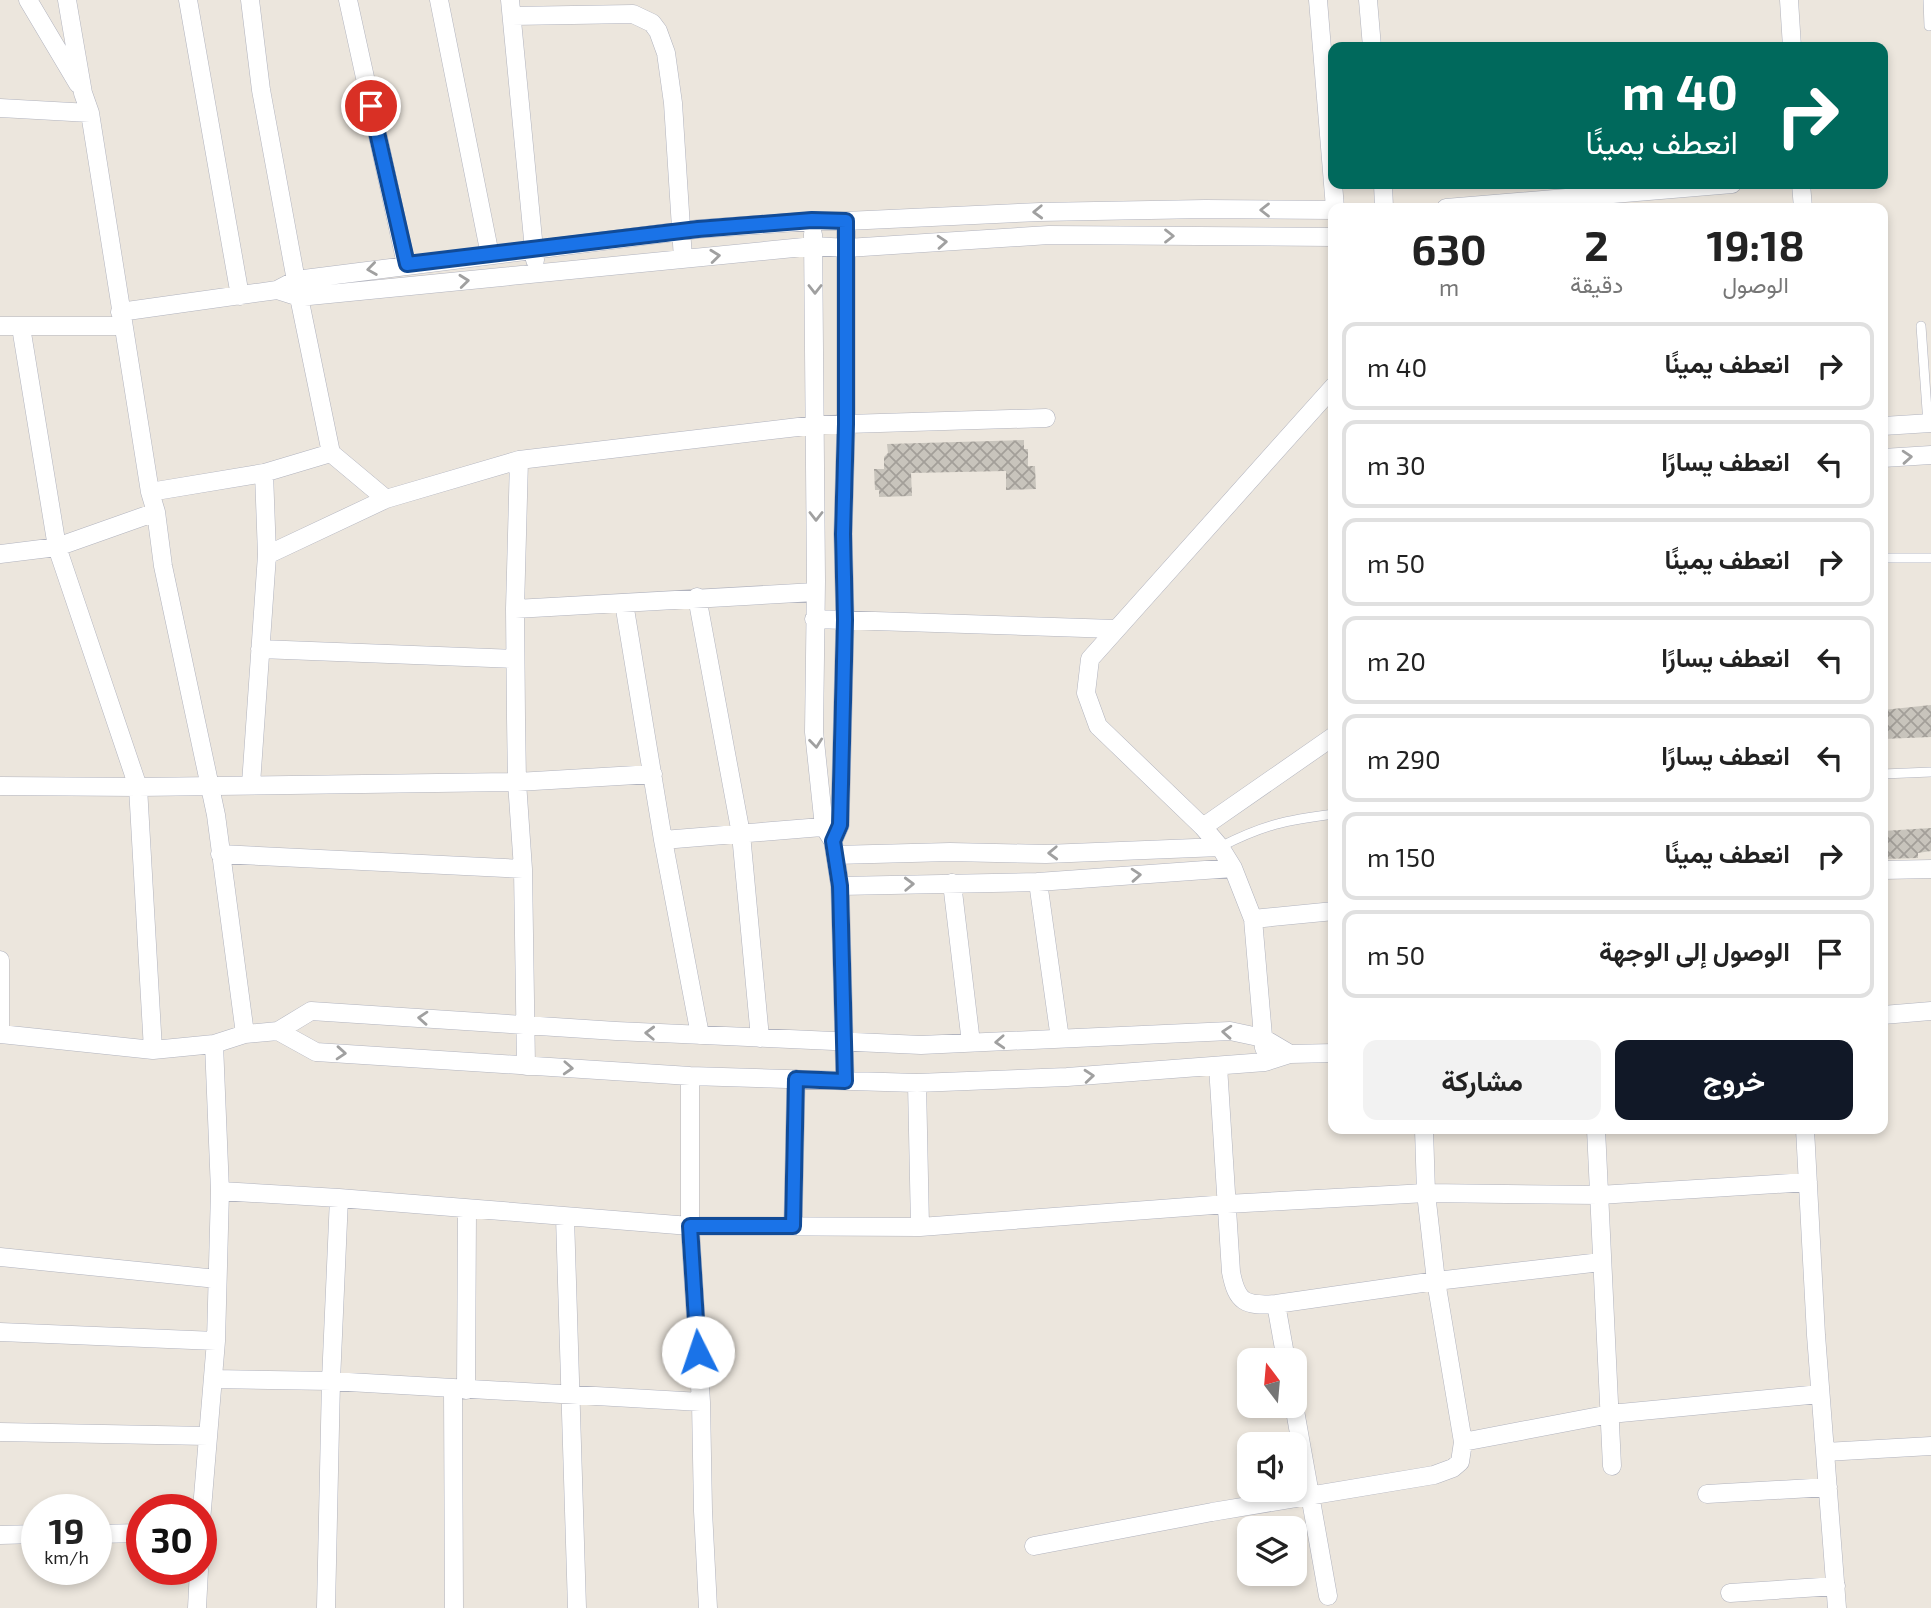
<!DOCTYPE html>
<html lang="ar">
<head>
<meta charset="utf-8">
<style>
  body { margin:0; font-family:"Exo 2",Vazirmatn,sans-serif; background:#f2f2f2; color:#222; direction:rtl; height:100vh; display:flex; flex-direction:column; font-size:26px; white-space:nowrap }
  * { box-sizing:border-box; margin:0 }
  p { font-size:23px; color:#767676 }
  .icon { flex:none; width:38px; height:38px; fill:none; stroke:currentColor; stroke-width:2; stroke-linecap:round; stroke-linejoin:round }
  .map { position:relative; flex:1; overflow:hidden; direction:ltr }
  .drawer { position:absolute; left:1328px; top:203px; width:560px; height:931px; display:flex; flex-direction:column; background:#fff; border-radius:14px; box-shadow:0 4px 10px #0003; direction:rtl }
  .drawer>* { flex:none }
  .top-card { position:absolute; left:1328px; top:42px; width:560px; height:147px; border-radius:14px; box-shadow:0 4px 10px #0003; direction:rtl; background:#00695c; color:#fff; overflow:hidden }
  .needle { width:46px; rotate:344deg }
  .tools { position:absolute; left:1237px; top:1348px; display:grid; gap:14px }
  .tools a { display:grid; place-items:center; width:70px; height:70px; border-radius:14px; background:#fff; box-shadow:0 4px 10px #0003; font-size:35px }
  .speed { position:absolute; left:21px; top:1494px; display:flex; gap:14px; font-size:35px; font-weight:700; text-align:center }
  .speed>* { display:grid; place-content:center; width:91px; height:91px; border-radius:50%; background:#fff; box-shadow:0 4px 10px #0003; line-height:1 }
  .speed small { font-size:18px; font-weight:400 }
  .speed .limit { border:10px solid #d22; background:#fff; color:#111 }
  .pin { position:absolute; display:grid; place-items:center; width:60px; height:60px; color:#fff; margin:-30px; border:4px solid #fff; border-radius:50%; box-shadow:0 2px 7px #0007 }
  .me { position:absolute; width:77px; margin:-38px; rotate:356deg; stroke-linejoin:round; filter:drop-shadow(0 0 5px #0008) }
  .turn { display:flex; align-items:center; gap:24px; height:147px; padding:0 35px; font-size:32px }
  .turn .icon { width:91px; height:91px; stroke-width:2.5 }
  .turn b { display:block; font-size:49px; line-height:60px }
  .eta { display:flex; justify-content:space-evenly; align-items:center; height:119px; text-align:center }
  .eta b { font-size:42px; font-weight:700; line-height:49px }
  .button { display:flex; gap:14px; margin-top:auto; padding:14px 35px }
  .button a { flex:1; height:80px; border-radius:14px; background:#111827; color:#fff; font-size:28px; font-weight:700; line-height:80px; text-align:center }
  .button a+a { background:#f2f2f2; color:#222 }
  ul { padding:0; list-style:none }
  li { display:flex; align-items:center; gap:21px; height:88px; margin:0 14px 10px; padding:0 21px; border:4px solid #e0e0e0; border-radius:14px }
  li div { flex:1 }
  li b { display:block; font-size:26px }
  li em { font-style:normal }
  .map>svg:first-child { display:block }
</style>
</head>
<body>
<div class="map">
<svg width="1931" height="1608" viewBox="0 0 1931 1608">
  <defs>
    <pattern id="building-cross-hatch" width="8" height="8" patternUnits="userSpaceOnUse" patternTransform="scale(1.75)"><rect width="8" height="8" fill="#c8c4bc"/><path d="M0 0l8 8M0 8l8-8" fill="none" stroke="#a39f99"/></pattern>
  </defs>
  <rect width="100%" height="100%" fill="#ece6dd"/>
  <path fill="url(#building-cross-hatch)" d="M1024,440V449H1028V466H1035L1036,489L1006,490V471L911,473L912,496L879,497V490H875L874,469H884V457L888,453L887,444Z
    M1931,705V737L1883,739V710Z
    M1931,828V851L1918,853V858L1883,859V831Z"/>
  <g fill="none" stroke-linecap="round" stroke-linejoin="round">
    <defs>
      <path id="lane" d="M1928,0L1929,26
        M1921,326L1928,424
        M1883,558H1931
        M1883,774L1931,772
        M1220,847C1263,825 1286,820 1334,814"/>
      <path id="street" d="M28,0L78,84
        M67,0L83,93L90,113L150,492L156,512L163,566L216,815L245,1034
        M188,0L240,296
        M348,0L406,264
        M439,0L490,255
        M510,0L535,260
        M1318,0L1335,208
        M1368,0L1372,47
        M1789,0L1792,47
        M512,16L633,14L652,23L658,31L666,53L673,103L683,259
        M0,108L90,113
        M1383,184L1384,208
        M1801,184L1803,208
        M1446,208L1732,184
        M813,234L816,581L814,732L824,827L833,841L840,886L845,1081
        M277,290L299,297L814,246L847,248L1049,235L1334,237
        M120,312L277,290L296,280L698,229L812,221H846L1040,212L1205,209L1334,210
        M0,326H122
        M21,327L57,547L138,787L153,1050
        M1334,386L1090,659L1086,693L1098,726L1203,827L1220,847L1233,868L1253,919L1334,911
        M1883,426L1931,423
        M331,453L386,499
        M1883,458L1931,455
        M519,460L515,609L516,718L517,782L523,869L526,1066
        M150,492L264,473L331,453L299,297L261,90L250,0
        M0,554L57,547L156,512
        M267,555L386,499L519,460L815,425L1046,418
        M697,597L741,834L760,1038
        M624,603L663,840L700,1035
        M515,609L815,592
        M814,619L1115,629
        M260,649L515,659
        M251,784L267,555L264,473
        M0,786L138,787L517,782L653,774
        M1203,827L1334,736
        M663,840L834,826
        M833,841L840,825L845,620L843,534L846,424V221
        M220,854L523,869
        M835,855L950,852L1046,854L1220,847
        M1883,870L1931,869
        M1038,882L1060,1039
        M952,883L971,1043
        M840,886L1038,882L1233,868
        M1253,919L1264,1048
        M0,960V1034
        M1883,1015L1931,1011
        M278,1031L316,1052L690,1076L917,1083L1067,1077L1265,1062L1290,1054L1334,1053
        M0,1034L153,1050L214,1044L245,1034L278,1031L311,1011L616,1031L921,1045L1230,1031L1263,1038L1290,1054
        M1218,1066L1231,1272C1237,1303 1245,1306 1276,1304L1436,1281L1601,1262
        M690,1076V1226L701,1402L703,1511L708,1608
        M917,1083L920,1227
        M1424,1129L1426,1193L1436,1281L1463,1442
        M1596,1129L1612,1466
        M1805,1129L1816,1335L1837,1608
        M220,1191L339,1198L690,1226L920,1227L1227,1204L1426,1193L1599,1195L1808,1182
        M565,1217L577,1608
        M793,1226L796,1079
        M0,1257L217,1279
        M1276,1304L1286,1360
        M0,1332L216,1341
        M213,1379L331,1381L701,1402
        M453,1389L454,1608
        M466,1390L467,1210
        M1294,1405L1328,1596
        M0,1432L208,1436
        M1825,1452L1931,1446
        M1707,1494L1828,1487
        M201,1521L216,1341L220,1191L214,1044
        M96,1534L142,1533
        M0,1535L37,1534
        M1034,1546L1212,1512L1434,1475L1453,1468L1460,1462L1463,1442L1610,1414L1820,1394
        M1730,1593L1836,1586
        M197,1608L199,1570
        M326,1608L331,1381L339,1198"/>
    </defs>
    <use href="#lane" stroke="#b1b3be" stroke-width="10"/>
    <use href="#street" stroke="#b1b3be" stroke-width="19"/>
    <use href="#lane" stroke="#fff" stroke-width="9"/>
    <use href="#street" stroke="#fff" stroke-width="18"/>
  </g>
  <defs><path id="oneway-chevron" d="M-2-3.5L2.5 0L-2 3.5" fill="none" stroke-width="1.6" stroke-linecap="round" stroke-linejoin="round" transform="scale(1.75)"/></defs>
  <g stroke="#a0a0a0">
    <use href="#oneway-chevron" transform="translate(1265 210) rotate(-180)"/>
    <use href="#oneway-chevron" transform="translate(1038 212) rotate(178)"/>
    <use href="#oneway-chevron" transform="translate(1169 236)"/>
    <use href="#oneway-chevron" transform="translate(942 242) rotate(-4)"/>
    <use href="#oneway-chevron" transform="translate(715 256) rotate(-6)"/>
    <use href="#oneway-chevron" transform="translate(372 269) rotate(172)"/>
    <use href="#oneway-chevron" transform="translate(464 281) rotate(-6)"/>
    <use href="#oneway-chevron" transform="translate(815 289) rotate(90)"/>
    <use href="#oneway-chevron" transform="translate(1907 457) rotate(-4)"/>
    <use href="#oneway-chevron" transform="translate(816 516) rotate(90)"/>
    <use href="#oneway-chevron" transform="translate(816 743) rotate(84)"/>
    <use href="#oneway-chevron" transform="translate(1053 853) rotate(178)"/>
    <use href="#oneway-chevron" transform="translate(1136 875) rotate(-4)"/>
    <use href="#oneway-chevron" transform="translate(909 884) rotate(-2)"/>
    <use href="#oneway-chevron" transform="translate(423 1018) rotate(-176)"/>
    <use href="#oneway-chevron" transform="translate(1227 1032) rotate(-176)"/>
    <use href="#oneway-chevron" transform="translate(650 1033) rotate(-178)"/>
    <use href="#oneway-chevron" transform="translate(1000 1042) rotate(177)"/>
    <use href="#oneway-chevron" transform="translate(341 1053) rotate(4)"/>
    <use href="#oneway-chevron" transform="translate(568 1068) rotate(3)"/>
    <use href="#oneway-chevron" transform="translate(1089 1076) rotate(-5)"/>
  </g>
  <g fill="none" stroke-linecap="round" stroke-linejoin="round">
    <defs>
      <path id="route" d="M371,106L407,264L698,229L812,220L846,221V424L843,534L845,620L840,825L833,841L840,886L845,1081L796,1079L793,1226H690L698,1352"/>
    </defs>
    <use href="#route" stroke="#114b97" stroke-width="18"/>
    <use href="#route" stroke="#1a73e8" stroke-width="12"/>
  </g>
</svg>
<div class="tools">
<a><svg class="needle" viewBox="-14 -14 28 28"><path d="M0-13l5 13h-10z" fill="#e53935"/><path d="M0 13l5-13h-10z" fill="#767676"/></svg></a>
<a><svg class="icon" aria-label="sound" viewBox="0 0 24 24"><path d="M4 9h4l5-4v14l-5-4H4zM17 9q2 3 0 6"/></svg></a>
<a><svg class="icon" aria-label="layers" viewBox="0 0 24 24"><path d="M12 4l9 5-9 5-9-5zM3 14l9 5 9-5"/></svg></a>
</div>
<div class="speed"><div>19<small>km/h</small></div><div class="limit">30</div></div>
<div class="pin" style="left:371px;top:106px;background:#d93025"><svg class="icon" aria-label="arrive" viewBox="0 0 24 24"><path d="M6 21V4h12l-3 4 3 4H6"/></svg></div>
<svg class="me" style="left:698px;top:1352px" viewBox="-20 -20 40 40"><circle r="19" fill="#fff"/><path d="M0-13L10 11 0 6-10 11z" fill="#1a73e8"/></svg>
<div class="top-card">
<div class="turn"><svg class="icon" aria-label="right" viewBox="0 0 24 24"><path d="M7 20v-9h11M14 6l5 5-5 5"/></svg><div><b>40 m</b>انعطف يمينًا</div></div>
</div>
<section class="drawer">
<div class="eta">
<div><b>19:18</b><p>الوصول</p></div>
<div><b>2</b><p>دقيقة</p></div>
<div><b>630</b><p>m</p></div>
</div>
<ul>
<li><svg class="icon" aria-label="right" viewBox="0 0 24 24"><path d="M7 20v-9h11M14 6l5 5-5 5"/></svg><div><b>انعطف يمينًا</b></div><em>40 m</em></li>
<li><svg class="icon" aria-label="left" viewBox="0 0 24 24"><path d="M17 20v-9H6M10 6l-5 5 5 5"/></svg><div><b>انعطف يسارًا</b></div><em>30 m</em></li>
<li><svg class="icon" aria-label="right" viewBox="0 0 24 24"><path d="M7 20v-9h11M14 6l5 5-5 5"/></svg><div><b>انعطف يمينًا</b></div><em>50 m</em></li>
<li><svg class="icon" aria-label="left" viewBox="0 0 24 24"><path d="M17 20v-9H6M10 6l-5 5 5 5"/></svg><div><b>انعطف يسارًا</b></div><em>20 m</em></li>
<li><svg class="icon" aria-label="left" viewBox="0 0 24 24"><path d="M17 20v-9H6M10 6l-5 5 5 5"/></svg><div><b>انعطف يسارًا</b></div><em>290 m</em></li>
<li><svg class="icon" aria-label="right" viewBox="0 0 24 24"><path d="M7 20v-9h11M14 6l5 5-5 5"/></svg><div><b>انعطف يمينًا</b></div><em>150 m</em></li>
<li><svg class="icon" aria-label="arrive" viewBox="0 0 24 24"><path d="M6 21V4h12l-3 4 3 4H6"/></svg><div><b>الوصول إلى الوجهة</b></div><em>50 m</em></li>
</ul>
<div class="button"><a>خروج</a><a>مشاركة</a></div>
</section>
</div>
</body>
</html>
